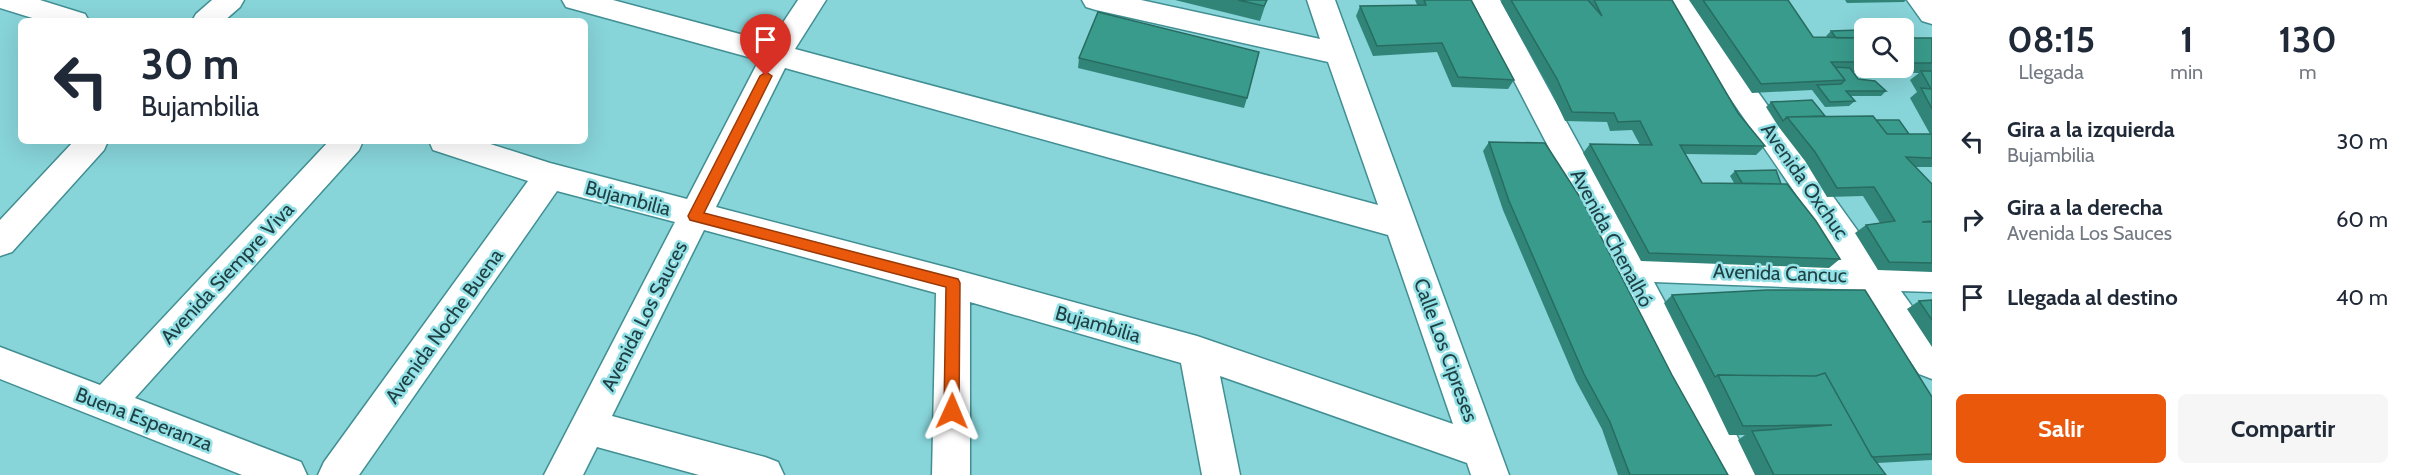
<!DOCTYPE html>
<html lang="es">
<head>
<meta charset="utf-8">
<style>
  body { margin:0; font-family:Cabin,sans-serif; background:#f6f6f7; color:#1f2937; height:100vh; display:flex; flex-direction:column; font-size:22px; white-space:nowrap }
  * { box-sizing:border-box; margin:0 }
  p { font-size:20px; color:#747a83 }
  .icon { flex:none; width:33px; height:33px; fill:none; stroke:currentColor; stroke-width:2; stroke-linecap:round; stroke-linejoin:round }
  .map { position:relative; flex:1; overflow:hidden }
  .panel { display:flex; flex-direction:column; background:#fff; width:480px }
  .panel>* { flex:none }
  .guide { position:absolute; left:18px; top:18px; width:570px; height:126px; border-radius:9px; box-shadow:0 6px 24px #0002; background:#fff; color:#1f2937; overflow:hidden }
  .controls { position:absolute; left:1854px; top:18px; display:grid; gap:12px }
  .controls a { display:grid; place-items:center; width:60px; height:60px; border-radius:9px; background:#fff; box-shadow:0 6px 24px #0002; font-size:30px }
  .pin { position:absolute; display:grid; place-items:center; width:51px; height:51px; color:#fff; margin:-62px -26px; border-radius:50% 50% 50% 0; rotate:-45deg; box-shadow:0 0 6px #0007 }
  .pin .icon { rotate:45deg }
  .me { position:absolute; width:66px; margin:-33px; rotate:1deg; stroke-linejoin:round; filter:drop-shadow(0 0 4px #0008) }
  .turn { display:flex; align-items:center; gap:21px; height:126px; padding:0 24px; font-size:27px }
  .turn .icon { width:78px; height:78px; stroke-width:2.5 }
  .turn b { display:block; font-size:42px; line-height:51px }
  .eta { display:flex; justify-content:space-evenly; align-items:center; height:102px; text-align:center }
  .eta b { font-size:36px; font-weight:700; line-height:42px }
  .action { display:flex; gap:12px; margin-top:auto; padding:12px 24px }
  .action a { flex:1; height:69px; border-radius:9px; background:#ea580c; color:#fff; font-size:24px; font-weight:700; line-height:69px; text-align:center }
  .action a+a { background:#f6f6f7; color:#1f2937 }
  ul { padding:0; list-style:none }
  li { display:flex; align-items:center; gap:18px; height:78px; padding:0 24px }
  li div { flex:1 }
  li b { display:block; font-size:22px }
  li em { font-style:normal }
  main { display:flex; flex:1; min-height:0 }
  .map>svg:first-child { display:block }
</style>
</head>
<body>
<main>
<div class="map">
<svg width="1932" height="475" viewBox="0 0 1932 475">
  <rect width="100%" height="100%" fill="#87d4d9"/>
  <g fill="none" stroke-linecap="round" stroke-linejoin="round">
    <defs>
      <path id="street" d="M0,0H40L85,14L89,21H42L0,8Z
        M212,0H244L240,7L224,21H192L196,14Z
        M562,0H613L770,42L798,0H826L795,49L1378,205L1328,62L1096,10L1086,7L1082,0H1141L1320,39L1307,0H1335L1509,475H1471L1467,463L1220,376L1240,475H1202L1181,363L970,302V475H932L936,293L704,230L612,416L765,457L778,462L784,475H699L597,447L583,475H544L675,222L557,191L359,475H318L324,462L528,181L433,150L429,141H481L550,163L687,199L759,60L566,7ZM785,68L1388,235L1453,424L1197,336L953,269L716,207Z
        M1472,0H1500L1638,253L1841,260L1663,0H1692L1880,262L1932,264V292L1901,291L1932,334V379L1919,374L1861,290L1654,282L1758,475H1719Z
        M1907,0H1932V24L1922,21Z
        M74,141H108L104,150L12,252L0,256V220Z
        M329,141H363L359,150L135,398L301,462L307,475H242L0,379V347L100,385Z"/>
    </defs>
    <use href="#street" stroke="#418f93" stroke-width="3"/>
    <use href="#street" fill="#fff" fill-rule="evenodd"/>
  </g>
  <path fill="#318578" d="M1175,0H1267L1260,21Z
    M1415,0H1471L1514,80L1508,89L1452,87L1437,52L1373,56L1356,16L1360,6L1417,5Z
    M1502,0H1672L1738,113L1765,146L1756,155L1685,154L1702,183H1734L1730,176L1735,171L1781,184L1840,259L1829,268L1641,261L1583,153L1590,144L1640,145L1632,130L1610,131L1607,122L1565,121L1550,89L1501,2Z
    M1689,0H1788L1813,37H1827L1826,36L1831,31L1864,38V68H1904V38H1932V167H1915L1932,184V272L1878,270L1855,233L1866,225L1880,223L1863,196L1827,197L1805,161L1778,126L1766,107L1771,102L1825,116L1876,120L1909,134H1930L1910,98L1917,92L1910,80L1919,73L1853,72L1858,79L1886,91L1881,96H1850L1855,101L1849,106L1825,107L1812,90L1752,93Z
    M1845,0H1906L1904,2L1847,3Z
    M1079,58L1247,98L1244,108L1078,68Z
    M1489,142L1672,375L1728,475H1618L1602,429L1576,381L1503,210L1483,151Z
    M1672,295L1932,397V460L1877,463L1886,475H1755L1738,440L1745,435H1729L1705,385L1664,303Z
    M1932,300V347L1907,309L1919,301Z"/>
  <path fill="#399b8b" stroke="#286c61" stroke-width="1.5" d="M1238,0H1267L1264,6Z
    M1424,0H1471L1514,80L1458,77L1442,43L1377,46L1360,6L1426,5Z
    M1511,0H1588L1602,16L1594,0H1672L1738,113L1765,146L1680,145L1702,183L1787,184L1816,221L1840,259L1649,253L1590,144L1652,145L1640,121L1618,122L1614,113L1572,112L1557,79Z
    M1703,0H1788L1813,37L1864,38V62H1831L1845,80L1761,84Z
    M1098,12L1259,52L1247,98L1079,58Z
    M1859,30L1864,38H1836L1831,31Z
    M1904,38H1932V63H1904Z
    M1835,67L1850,68L1858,79L1875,81L1886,91H1846L1855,101L1830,102L1817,85L1841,84L1845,80Z
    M1921,71H1932V109L1921,88L1931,89Z
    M1812,100L1825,116L1787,117L1783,121L1771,102Z
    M1873,116L1887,134H1932V158L1906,157L1932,184V221L1922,222H1932V263L1889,262L1866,225L1895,221L1874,187L1837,188L1815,152L1787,117Z
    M1876,120H1899L1909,134H1887Z
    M1489,142L1545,143L1583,202L1672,375L1728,475H1630L1610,422L1584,374L1509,201Z
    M1776,170L1781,184L1742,183L1735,171Z
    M1767,290H1865L1932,397V454L1872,457L1825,373L1816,376L1718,375L1715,377L1672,295Z
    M1932,300V320L1919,301Z
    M1825,373L1871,455L1886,475H1774L1752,431L1832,425L1743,426L1718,375L1816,376Z"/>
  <path fill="#ea580c" stroke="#983908" stroke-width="1.5" d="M766,72L772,76L704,213L958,279L960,283L959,411L957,416L952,418L946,416L944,411L946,287L690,220L688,216L690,212L760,76Z"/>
  <g text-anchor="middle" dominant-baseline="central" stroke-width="5" stroke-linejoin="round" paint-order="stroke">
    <g font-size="20" fill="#204143" stroke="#93e1e6">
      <text transform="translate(1805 181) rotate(55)">Avenida Oxchuc</text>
      <text transform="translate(628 198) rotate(15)">Bujambilia</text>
      <text transform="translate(1612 238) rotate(62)">Avenida Chenalhó</text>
      <text transform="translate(227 273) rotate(-47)">Avenida Siempre Viva</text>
      <text transform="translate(1780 273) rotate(2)">Avenida Cancuc</text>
      <text transform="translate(644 316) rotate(-63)">Avenida Los Sauces</text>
      <text transform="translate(1098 324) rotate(16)">Bujambilia</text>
      <text transform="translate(444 326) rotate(-54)">Avenida Noche Buena</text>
      <text transform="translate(1446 350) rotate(70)">Calle Los Cipreses</text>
      <text transform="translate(144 419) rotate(21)">Buena Esperanza</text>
    </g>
  </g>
</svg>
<div class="controls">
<a><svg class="icon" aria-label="search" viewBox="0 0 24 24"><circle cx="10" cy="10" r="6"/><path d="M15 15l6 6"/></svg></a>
</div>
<div class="pin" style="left:766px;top:76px;background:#d93025"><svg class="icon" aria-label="arrive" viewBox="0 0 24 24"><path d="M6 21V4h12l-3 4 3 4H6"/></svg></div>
<svg class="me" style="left:952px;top:411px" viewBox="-20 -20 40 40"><path d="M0-17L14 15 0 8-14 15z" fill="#ea580c" stroke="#fff" stroke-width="4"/></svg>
<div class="guide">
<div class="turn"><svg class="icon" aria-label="left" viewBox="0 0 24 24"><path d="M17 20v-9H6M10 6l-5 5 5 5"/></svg><div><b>30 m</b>Bujambilia</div></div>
</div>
</div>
<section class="panel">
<div class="eta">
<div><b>08:15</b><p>Llegada</p></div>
<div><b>1</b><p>min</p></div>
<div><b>130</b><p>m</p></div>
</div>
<ul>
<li><svg class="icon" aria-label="left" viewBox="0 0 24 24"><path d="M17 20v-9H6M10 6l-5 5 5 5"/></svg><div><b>Gira a la izquierda</b><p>Bujambilia</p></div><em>30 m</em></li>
<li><svg class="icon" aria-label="right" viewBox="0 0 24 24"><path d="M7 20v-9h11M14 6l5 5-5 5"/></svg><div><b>Gira a la derecha</b><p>Avenida Los Sauces</p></div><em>60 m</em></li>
<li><svg class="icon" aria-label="arrive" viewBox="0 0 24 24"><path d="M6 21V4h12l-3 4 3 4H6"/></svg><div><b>Llegada al destino</b></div><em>40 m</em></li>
</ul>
<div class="action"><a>Salir</a><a>Compartir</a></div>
</section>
</main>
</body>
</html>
